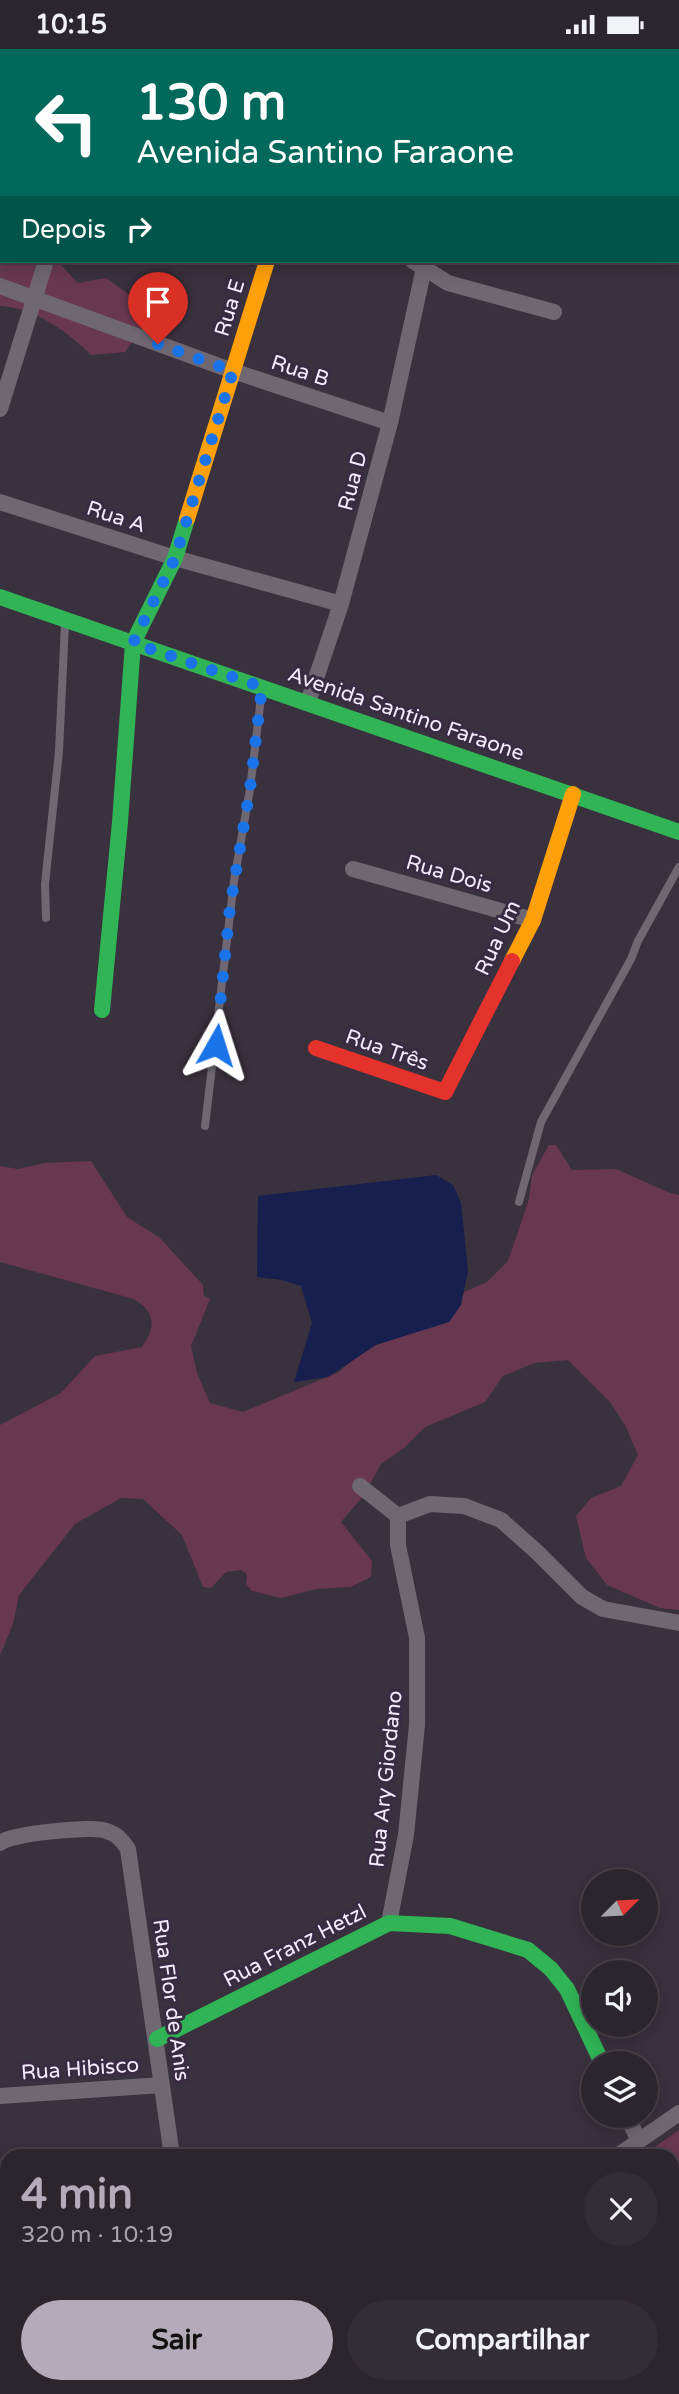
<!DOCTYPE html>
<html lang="pt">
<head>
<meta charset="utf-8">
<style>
  body { margin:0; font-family:"Varela Round",sans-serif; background:#332d36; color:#f1f3f6; height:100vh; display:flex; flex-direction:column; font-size:26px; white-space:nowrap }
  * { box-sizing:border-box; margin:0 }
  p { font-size:23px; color:#a6a5aa }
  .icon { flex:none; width:38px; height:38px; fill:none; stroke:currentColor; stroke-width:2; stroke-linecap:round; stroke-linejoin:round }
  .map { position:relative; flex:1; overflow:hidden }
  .details { position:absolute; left:0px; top:2100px; width:679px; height:245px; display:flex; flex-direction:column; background:#2b252e; border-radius:21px 21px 0 0; box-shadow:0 4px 18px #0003,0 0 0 2px #47424a }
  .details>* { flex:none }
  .banner { position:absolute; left:0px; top:0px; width:679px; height:214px; box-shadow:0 4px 18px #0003,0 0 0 2px #47424a; background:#00695c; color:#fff; overflow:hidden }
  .needle { width:46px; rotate:66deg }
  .tools { position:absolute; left:581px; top:1820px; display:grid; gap:14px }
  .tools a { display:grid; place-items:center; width:77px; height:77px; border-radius:50%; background:#2b252e; box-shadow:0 4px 18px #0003,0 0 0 2px #47424a; font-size:35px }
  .pin { position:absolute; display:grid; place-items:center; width:60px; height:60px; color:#fff; margin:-72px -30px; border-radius:50% 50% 50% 0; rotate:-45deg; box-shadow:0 0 7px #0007 }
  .pin .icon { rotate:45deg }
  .me { position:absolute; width:77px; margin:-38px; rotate:6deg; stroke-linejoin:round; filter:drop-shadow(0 0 5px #0008) }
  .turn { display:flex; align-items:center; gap:24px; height:147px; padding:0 21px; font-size:32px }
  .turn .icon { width:91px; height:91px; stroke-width:2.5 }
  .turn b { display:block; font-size:49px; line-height:60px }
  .then { display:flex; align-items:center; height:66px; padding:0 21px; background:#0003; gap:14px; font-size:26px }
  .round { display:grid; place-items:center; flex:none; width:74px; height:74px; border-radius:37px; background:#332d36 }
  .head { display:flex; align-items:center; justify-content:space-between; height:119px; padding:0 21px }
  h1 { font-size:42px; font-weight:800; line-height:52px; color:#b3abba }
  .primary-button { display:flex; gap:14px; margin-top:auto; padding:14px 21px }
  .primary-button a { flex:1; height:80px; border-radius:42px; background:#b3abba; color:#111; font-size:28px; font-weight:800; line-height:80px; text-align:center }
  .primary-button a+a { background:#332d36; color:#f1f3f6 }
  .status { display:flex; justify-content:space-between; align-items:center; height:49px; padding:0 35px; background:#2b252e; direction:ltr }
  .status svg { height:19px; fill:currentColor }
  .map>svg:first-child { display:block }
</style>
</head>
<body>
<div class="status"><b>10:15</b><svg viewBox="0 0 49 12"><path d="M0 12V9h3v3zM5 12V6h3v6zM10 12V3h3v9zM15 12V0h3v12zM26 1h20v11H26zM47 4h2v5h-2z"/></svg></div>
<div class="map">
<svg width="679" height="2345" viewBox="0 0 679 2345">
  <rect width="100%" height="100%" fill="#39313e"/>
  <path fill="#683850" d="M0,0H182V2H2V212H57L78,234L106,229L131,247L144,277L125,303L91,306C67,282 35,259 0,257Z
    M549,1096H556L572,1121L616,1120L670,1144L679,1146V1561L660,1559L607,1536L586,1509L576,1467L591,1449L621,1437L638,1406L625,1376L610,1353L568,1311L534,1314L503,1327L485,1353L425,1378L404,1399L381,1415L364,1446L341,1473L372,1512L371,1528L351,1538L316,1540L281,1549L252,1542L246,1535L247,1525L241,1521L226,1523L211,1539L203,1538L182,1486L143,1450L121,1449L75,1475L19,1546L13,1575L0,1606V1376L61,1344L95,1307L142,1298C156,1277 156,1264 134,1250L0,1213V1117L18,1120L45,1114L91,1112L127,1168L160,1189L203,1236L204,1247L210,1250L191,1297L197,1324L210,1354L243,1363L339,1323L364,1300L439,1254L487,1233L508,1212L529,1150L532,1126Z
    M679,2081V2235L672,2237V2107H642Z
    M403,2338H554L551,2345H401Z"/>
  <path fill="#161f4e" d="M465,0H679V179H677V2H456Z
    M436,1126L453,1136L461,1154L468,1222L461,1256L449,1273L376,1296L328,1328L294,1333L312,1274L301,1237L282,1231L257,1228L258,1147Z"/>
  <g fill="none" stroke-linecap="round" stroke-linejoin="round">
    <path stroke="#6f6873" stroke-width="8" d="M46,869L45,835L59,702L65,575
      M205,1077L234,832L250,740L262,640
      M519,1153L541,1073L631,910L638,892L679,818"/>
    <path stroke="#6f6873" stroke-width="16" d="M413,212L448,234L554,263
      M0,237L233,322L390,374
      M0,360L46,212
      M0,453L175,509L341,555
      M308,653L341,555L390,374L424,219
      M353,820L533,871
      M360,1437L398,1467L430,1455L464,1457L501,1471L537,1503L582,1548L603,1560L679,1574
      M0,1794C11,1784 88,1778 103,1781C116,1784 121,1790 128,1800L172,2107
      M389,1874L406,1786L417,1676V1589L398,1496V1467
      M0,2047L162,2036
      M627,2067L639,2092
      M617,2107L679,2064
      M0,2245L7,2244
      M672,2288L679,2283
      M201,2338V2345
      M364,2345L368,2338
      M603,2345L611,2338"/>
    <path stroke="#30b455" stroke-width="16" d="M0,548L679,783
      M102,961L120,773L133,594L175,509L187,470
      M157,1990L389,1874L450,1877L528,1901L551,1920L567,1940L602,2014"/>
    <path stroke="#ff9f0a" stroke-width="16" d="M187,470L267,212
      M512,912L533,871L573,745"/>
    <path stroke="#e5322d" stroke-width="16" d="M316,999L445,1043L512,912"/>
  </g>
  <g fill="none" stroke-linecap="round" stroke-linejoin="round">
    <path stroke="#1a73e8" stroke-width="12" stroke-dasharray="0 21.6" d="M158,295L233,322L175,509L133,594L262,638L250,740L230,858L216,996"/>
  </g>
  <g text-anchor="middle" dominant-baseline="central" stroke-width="6" stroke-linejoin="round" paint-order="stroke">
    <g font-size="21" fill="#f5ecfc" stroke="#3a2b44">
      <text transform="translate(230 259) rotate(-73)">Rua E</text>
      <text transform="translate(300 322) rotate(18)">Rua B</text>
      <text transform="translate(353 432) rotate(-75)">Rua D</text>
      <text transform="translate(116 468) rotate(18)">Rua A</text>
      <text transform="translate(406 665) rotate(19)">Avenida Santino Faraone</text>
      <text transform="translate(449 825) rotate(16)">Rua Dois</text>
      <text transform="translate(498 889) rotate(-65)">Rua Um</text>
      <text transform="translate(387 1001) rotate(19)">Rua Três</text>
      <text transform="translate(386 1730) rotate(-84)">Rua Ary Giordano</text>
      <text transform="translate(295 1897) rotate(-27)">Rua Franz Hetzl</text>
      <text transform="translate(171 1951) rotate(82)">Rua Flor de Anis</text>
      <text transform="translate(80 2020) rotate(-4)">Rua Hibisco</text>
    </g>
  </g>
</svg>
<div class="tools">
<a><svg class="needle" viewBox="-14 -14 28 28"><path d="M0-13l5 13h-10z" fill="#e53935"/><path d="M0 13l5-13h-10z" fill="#a6a5aa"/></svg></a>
<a><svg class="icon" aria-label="sound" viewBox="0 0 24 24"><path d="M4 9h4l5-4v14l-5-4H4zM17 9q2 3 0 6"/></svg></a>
<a><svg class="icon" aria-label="layers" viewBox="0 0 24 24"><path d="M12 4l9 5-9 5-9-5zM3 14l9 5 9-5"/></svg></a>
</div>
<div class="pin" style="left:158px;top:295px;background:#d93025"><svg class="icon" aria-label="arrive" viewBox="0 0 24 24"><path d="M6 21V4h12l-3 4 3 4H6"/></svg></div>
<svg class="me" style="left:216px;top:996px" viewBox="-20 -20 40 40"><path d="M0-17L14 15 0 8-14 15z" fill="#1a73e8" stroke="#fff" stroke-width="4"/></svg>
<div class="banner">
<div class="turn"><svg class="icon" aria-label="left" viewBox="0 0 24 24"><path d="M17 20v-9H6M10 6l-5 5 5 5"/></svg><div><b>130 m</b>Avenida Santino Faraone</div></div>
<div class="then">Depois<svg class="icon" aria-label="right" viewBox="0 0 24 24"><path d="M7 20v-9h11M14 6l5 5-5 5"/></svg></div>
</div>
<section class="details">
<div class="head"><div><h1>4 min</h1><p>320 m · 10:19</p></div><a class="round"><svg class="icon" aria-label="close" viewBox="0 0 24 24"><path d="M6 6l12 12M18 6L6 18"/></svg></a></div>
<div class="primary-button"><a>Sair</a><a>Compartilhar</a></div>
</section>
</div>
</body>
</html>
